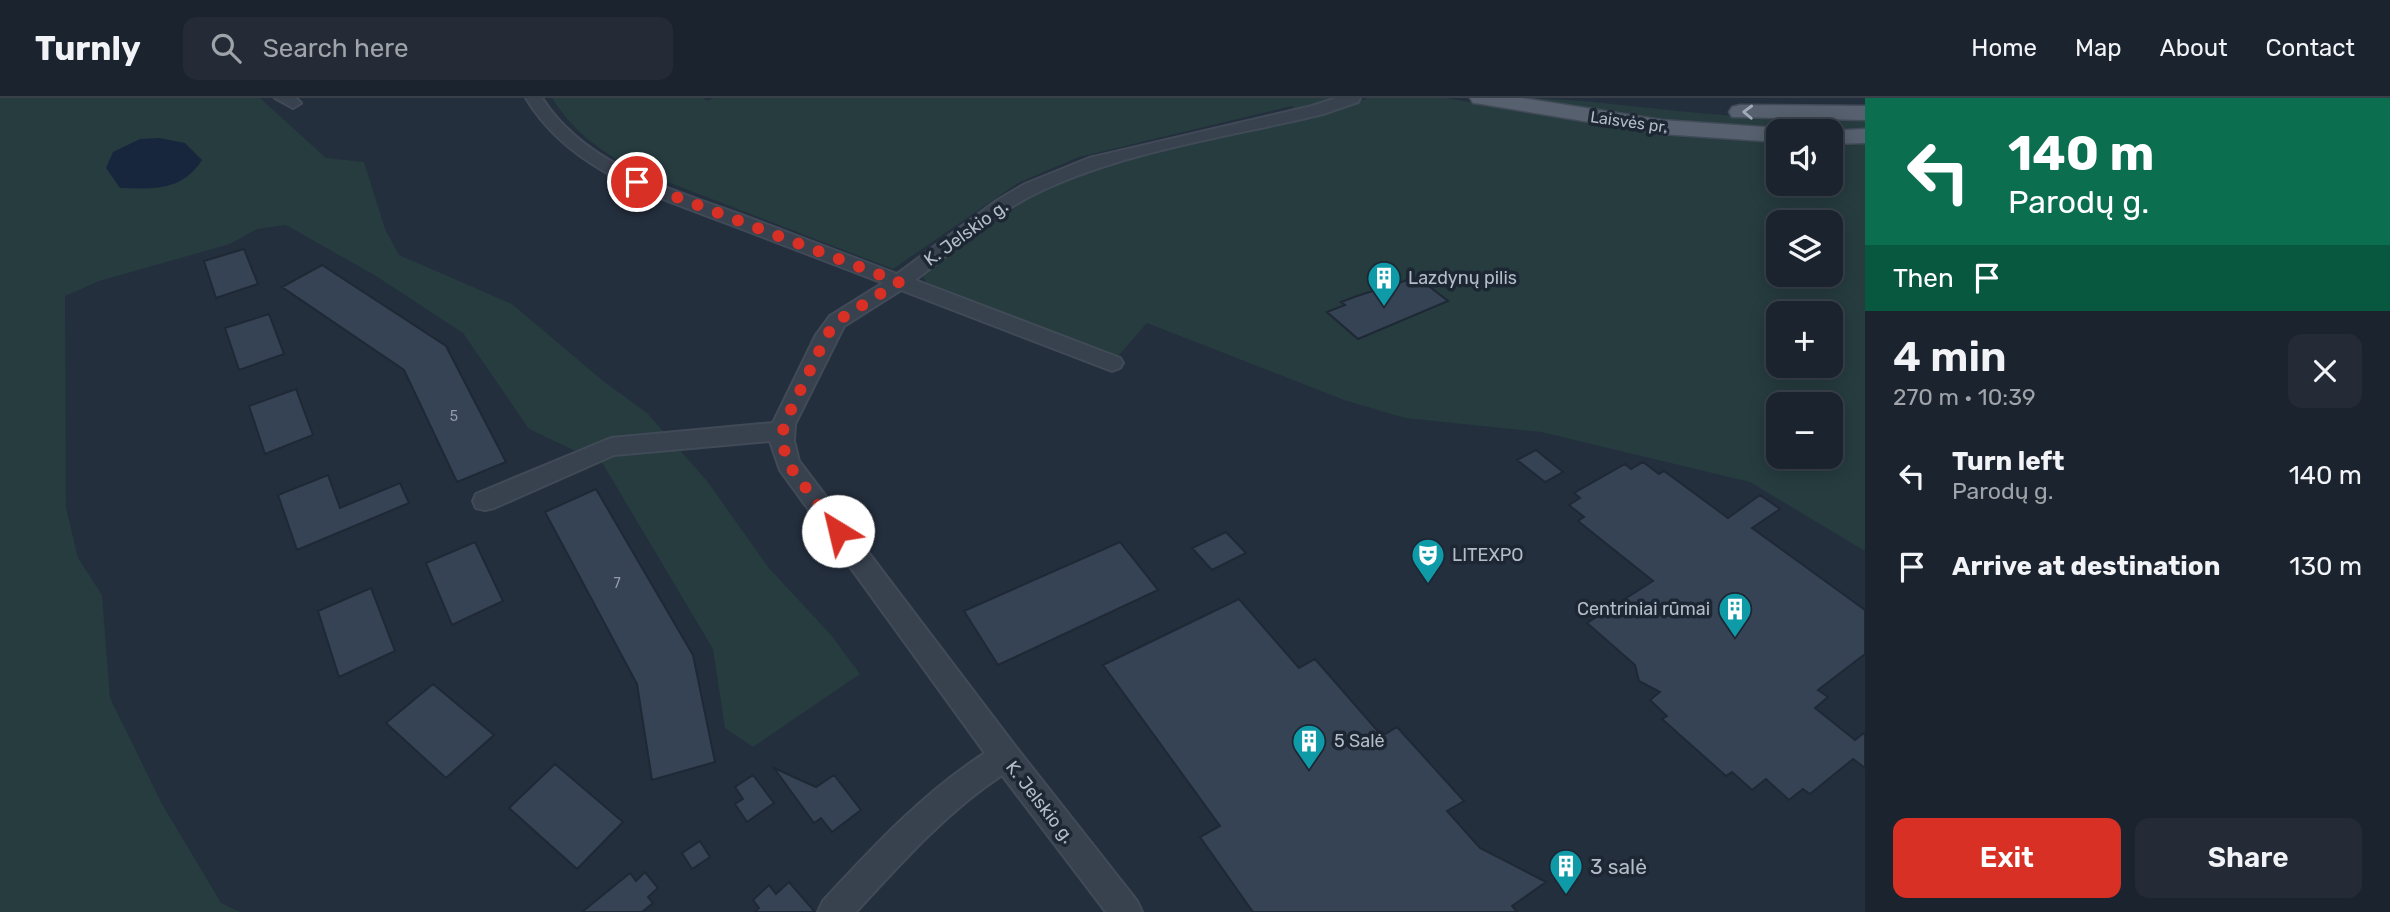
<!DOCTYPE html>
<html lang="en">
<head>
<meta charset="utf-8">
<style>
  body { margin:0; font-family:Rubik,sans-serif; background:#242b36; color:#f1f3f6; height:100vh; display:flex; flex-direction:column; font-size:26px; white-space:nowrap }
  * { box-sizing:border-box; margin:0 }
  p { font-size:23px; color:#a0a4aa }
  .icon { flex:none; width:38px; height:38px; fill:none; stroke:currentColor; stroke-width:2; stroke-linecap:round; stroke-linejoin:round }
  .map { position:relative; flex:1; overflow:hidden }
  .panel { display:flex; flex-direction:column; background:#1b232e; width:525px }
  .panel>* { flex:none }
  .hud { background:#0b6e4f; color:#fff; overflow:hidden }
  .fabs { position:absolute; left:1766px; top:21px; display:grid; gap:14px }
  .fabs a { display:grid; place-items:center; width:77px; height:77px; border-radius:14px; background:#1b232e; box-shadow:0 4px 18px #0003,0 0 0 2px #39404a; font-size:35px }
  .pin { position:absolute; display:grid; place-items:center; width:60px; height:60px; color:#fff; margin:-30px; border:4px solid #fff; border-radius:50%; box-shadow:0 2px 7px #0007 }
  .me { position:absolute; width:77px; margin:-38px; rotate:324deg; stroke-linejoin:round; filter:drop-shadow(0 0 5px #0008) }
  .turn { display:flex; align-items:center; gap:24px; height:147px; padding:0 28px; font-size:32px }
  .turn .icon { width:91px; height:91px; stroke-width:2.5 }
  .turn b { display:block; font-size:49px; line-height:60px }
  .then { display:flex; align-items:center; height:66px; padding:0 28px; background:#0003; gap:14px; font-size:26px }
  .round { display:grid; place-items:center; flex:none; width:74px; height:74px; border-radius:14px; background:#242b36 }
  .head { display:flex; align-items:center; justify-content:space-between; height:119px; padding:0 28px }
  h1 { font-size:42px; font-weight:600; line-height:52px }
  .button { display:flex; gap:14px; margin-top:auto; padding:14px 28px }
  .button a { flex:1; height:80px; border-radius:14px; background:#d93025; color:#fff; font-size:28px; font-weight:600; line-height:80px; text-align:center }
  .button a+a { background:#242b36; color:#f1f3f6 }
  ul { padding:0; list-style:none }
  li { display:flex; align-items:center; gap:21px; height:91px; padding:0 28px }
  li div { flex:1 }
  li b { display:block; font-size:26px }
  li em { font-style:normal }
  header { display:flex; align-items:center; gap:42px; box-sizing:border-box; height:98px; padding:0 35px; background:#1b232e; border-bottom:2px solid #39404a }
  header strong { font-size:33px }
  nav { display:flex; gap:38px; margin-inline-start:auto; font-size:24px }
  .search { width:490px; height:63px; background:#242b36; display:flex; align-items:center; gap:18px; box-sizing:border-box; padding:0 24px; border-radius:14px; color:#a0a4aa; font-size:26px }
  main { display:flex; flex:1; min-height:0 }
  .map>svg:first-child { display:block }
</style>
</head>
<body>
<header>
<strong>Turnly</strong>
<div class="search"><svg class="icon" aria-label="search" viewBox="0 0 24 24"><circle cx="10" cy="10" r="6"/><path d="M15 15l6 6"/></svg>Search here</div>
<nav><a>Home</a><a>Map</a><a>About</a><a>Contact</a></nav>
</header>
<main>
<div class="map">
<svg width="1865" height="814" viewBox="0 0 1865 814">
  <rect width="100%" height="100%" fill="#242f3e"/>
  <path fill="#263c3f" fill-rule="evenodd" d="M0,0H260L326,60L364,64L385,131L399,157L512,206L603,283L647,315L707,383L768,469L831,537L860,576L753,649L725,630L713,551L603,366L529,331L463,235L376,178L286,127L257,131L230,146L99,183L65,198L66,410L78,460L102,497L110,600L162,706L221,805L240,814H0Z
    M552,0H703L707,3L714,0H1339L1296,12L1292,8L1079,59L1018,85L893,171L629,69C597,50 572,32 552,0Z
    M1367,0H1446L1631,31L1778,42V86H1830L1831,43L1865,44V453L1750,384L1541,334L1405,320L1344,302L1147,225L1118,258L927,185L923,179L928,172L1020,106L1060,83L1126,61L1328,15ZM1778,124H1830V177H1778ZM1778,215H1830V268H1778ZM1778,306H1830V359H1778Z
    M1519,0C1569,0 1618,7 1668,12C1733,19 1799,22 1865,19V32L1740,30L1667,25Z"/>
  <path fill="#17263c" d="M159,40L185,45L202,62C182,93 155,91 120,90L106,70L113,54L140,41Z"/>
  <path fill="#364354" stroke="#1f2835" stroke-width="2" d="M244,151L258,186L216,200L204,163Z
    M322,167L446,248L506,364L457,384L404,272L282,189Z
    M1417,179L1448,203L1358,241L1327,214L1345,207L1341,204L1357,198Z
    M269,216L284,256L239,272L225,230Z
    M296,291L313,337L265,356L249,308Z
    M1536,352L1547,361L1563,374L1545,384L1517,362Z
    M1643,364L1659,376L1664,373L1728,420L1760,397L1780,411L1752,430L1865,512V556L1818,592L1828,599L1815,610L1855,642L1865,634V670L1853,661L1810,696L1803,691L1789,702L1766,681L1752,692L1732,674L1726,678L1662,621L1667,618L1650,602L1660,594L1639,583L1635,567L1587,525L1653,483L1578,423L1584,419L1569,407L1580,400L1574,395L1625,366L1631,371Z
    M328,377L340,410L400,385L409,405L297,452L278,397Z
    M596,391L693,557L715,664L652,682L637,586L545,414Z
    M1226,434L1246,455L1212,472L1192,450Z
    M475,444L503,503L452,527L426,465Z
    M1120,444L1158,492L998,567L964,513Z
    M371,490L395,553L339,579L318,513Z
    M1239,501L1299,570L1315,561L1382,638L1397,629L1464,703L1447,713L1480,750L1546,784L1512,808L1517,814H1253L1200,739L1220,728L1103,567Z
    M433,586L494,637L446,680L386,625Z
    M555,666L623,724L577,771L509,710Z
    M774,670L816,689L834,677L861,712L832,734L821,720L814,725Z
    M753,677L774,705L747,724L735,706L743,701L735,689Z
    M700,743L710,759L692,771L682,755Z
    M645,774L658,790L648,799L653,805L642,814H582L630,775L636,783Z
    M789,784L815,814H755L759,810L753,802L769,787L776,796Z"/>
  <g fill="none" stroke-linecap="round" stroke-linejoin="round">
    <defs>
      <path id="minor" d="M275,0H296L301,5L293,10Z
        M526,0H542C586,69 674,92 747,119C797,138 847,157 897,176L996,103L1025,86L1089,60L1312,8L1336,0H1360L1358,4L1323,16C1229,39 1129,52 1041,93C995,114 955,152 915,182L1120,260L1123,265L1120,270L1112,273L1104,270L901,192L844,228L795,326L794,343L799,363L1015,648L1137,803L1142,814H1106L1002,677C946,714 901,765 856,814H818L823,803C873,749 923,695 985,655L780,372L770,343L614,357L494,410L485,412L476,410L473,403L476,396L611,340L773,325L816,237L830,218L883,185C832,165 780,146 729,126C653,97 570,73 526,0Z"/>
      <path id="major" d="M1470,0H1522L1662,22L1778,30L1787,33H1778V44L1662,36L1481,6L1473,5Z
        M1740,7L1865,8V22L1732,19L1729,14L1732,9Z
        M1865,31V45L1830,46V33H1826Z"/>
    </defs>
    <use href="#minor" stroke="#414a57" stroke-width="4"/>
    <use href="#major" stroke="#414a57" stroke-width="3"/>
    <use href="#minor" fill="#38414e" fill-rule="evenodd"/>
    <use href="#major" fill="#56606e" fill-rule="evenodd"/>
  </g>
  <defs><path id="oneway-chevron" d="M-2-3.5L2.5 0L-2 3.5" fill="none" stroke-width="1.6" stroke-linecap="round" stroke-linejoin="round" transform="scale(1.75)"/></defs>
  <use stroke="#a1aab7" href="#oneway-chevron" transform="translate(1748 14) rotate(-178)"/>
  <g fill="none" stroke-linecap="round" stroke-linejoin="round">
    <path stroke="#d93025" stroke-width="12" stroke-dasharray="0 21.6" d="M637,84L899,184L837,223L827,237L784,326L782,343L788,366L838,433"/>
  </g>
  <defs>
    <symbol id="building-pin" viewBox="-11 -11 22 30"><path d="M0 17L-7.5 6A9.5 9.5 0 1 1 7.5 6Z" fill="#0f9aa8" stroke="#1d2633"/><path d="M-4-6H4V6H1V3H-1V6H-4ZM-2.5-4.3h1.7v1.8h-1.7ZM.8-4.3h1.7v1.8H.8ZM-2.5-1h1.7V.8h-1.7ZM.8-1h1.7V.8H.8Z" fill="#fff"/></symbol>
    <symbol id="theatre-pin" viewBox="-11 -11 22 30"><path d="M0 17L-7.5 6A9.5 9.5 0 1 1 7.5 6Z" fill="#0f9aa8" stroke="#1d2633"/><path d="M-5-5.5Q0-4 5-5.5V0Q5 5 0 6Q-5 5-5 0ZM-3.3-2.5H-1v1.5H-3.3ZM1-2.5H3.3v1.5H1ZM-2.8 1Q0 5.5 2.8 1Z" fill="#fff"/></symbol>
  </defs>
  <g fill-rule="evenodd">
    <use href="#building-pin" x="1365" y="161" width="38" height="52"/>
    <use href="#theatre-pin" x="1409" y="438" width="38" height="52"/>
    <use href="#building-pin" x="1716" y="492" width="38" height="52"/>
    <use href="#building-pin" x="1290" y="624" width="38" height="52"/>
    <use href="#building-pin" x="1547" y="749" width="38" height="52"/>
  </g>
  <g text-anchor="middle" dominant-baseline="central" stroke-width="7" stroke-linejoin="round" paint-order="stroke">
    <g font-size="14" fill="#929caa">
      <text x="454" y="318">5</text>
      <text x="617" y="485">7</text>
    </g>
    <g font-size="16" fill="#b4bcc9" stroke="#1d2633">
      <text transform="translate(1629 24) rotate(8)">Laisvės pr.</text>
    </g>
    <g font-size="18" fill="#b4bcc9" stroke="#1d2633">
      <text transform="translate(966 135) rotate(-36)">K. Jelskio g.</text>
      <text transform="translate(1040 704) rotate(52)">K. Jelskio g.</text>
    </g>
    <g font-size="18" fill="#b4bcc9" stroke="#1d2633" text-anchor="start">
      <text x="1408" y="180">Lazdynų pilis</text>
      <text x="1452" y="457">LITEXPO</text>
      <text x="1710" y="511" text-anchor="end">Centriniai rūmai</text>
      <text x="1334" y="643">5 Salė</text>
    </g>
    <g font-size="21" fill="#b4bcc9" stroke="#1d2633" text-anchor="start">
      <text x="1590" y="768">3 salė</text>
    </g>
  </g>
</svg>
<div class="fabs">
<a><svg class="icon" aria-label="sound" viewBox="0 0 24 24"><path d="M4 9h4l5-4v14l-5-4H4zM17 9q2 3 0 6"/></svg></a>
<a><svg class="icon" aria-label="layers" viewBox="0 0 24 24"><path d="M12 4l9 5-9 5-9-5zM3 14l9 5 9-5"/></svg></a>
<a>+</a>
<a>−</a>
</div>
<div class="pin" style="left:637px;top:84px;background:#d93025"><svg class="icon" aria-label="arrive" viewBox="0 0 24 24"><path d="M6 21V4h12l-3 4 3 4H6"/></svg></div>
<svg class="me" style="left:838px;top:433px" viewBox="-20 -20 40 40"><circle r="19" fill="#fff"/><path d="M0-13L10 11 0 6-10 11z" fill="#d93025"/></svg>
</div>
<section class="panel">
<div class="hud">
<div class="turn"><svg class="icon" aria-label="left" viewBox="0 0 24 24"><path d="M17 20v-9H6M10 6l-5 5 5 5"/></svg><div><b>140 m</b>Parodų g.</div></div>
<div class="then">Then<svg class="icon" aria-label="arrive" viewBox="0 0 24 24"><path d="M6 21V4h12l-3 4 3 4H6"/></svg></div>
</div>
<div class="head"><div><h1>4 min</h1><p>270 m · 10:39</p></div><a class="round"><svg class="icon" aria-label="close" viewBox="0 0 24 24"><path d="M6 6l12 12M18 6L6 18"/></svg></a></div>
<ul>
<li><svg class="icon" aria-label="left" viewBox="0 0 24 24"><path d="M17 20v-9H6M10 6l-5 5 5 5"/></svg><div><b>Turn left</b><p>Parodų g.</p></div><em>140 m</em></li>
<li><svg class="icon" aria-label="arrive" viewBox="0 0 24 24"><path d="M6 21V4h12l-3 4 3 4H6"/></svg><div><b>Arrive at destination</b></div><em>130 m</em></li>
</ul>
<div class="button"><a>Exit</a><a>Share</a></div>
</section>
</main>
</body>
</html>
